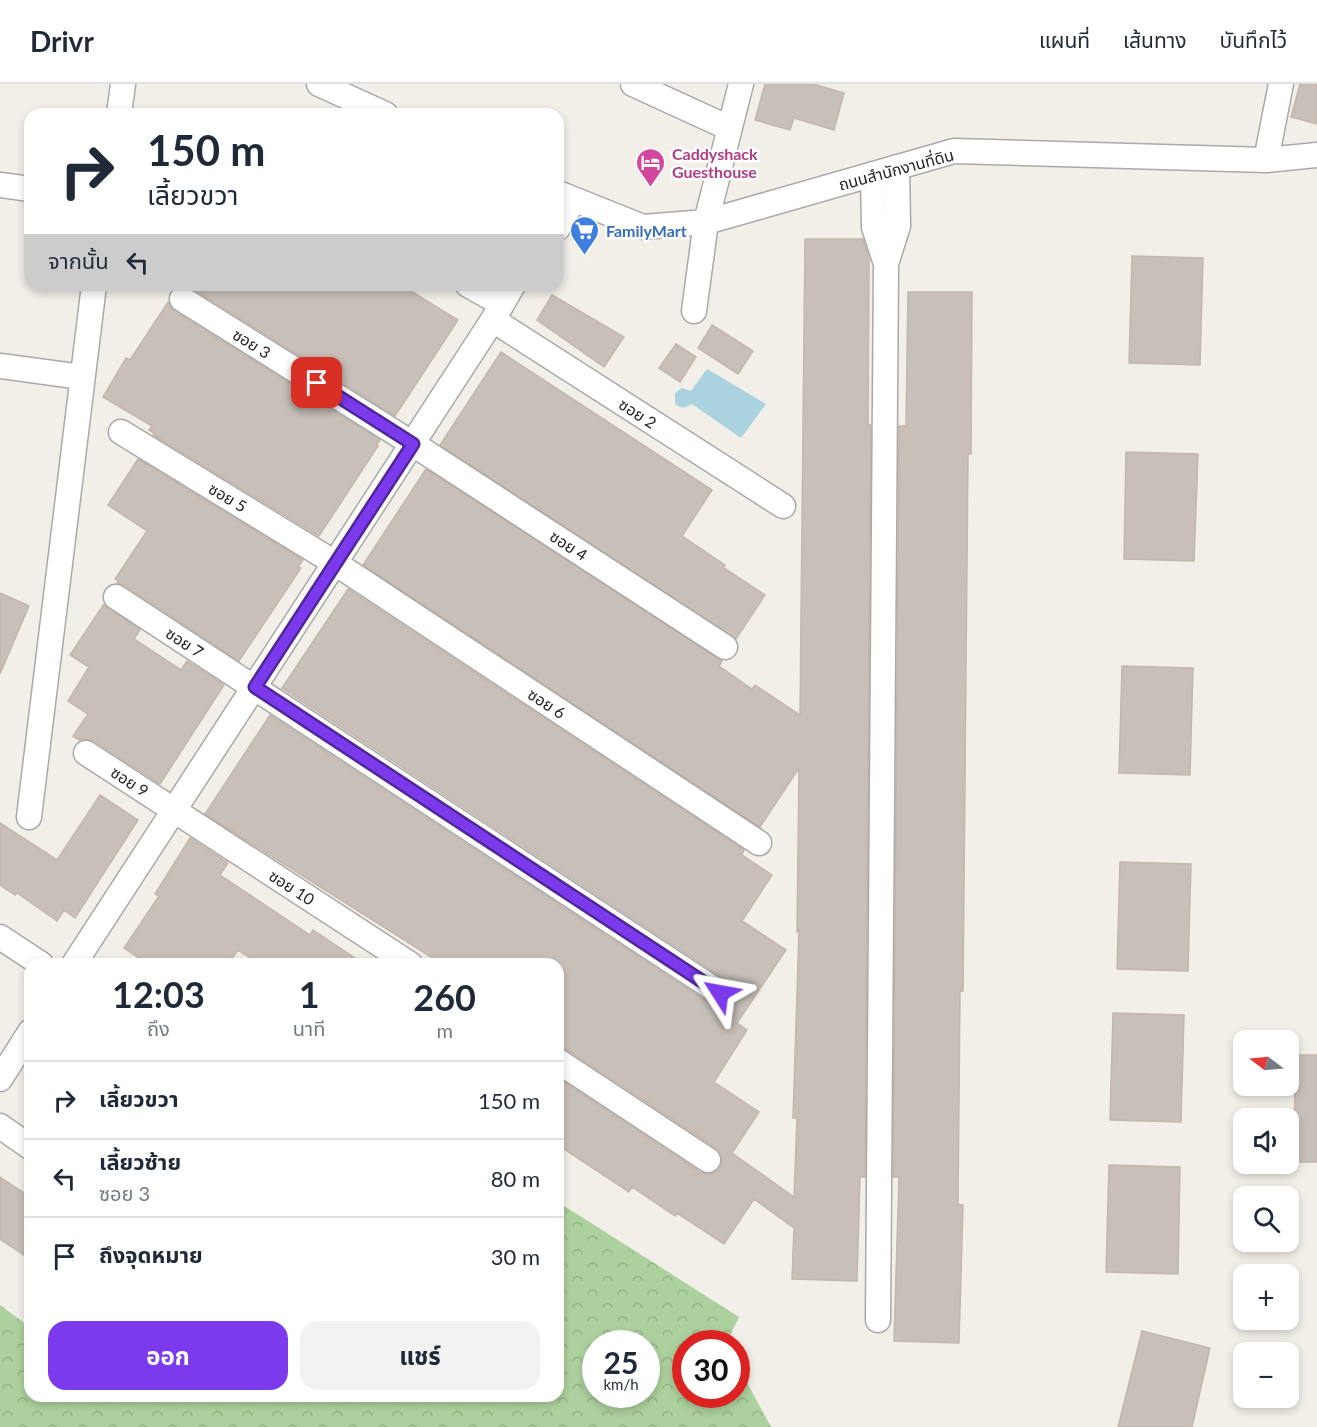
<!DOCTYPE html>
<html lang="th">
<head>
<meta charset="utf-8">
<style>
  body { margin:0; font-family:Lato,"Noto Sans Thai",sans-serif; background:#f2f2f3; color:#1f2937; height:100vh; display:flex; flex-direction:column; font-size:22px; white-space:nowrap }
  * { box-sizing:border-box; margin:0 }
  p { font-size:20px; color:#747a83 }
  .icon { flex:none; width:33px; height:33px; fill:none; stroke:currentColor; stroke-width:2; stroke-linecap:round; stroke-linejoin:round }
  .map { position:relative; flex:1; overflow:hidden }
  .details { position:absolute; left:24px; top:874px; width:540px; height:444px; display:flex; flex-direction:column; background:#fff; border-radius:18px; box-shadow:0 3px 9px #0003 }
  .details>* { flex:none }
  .guide { position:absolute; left:24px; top:24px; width:540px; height:183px; border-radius:18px; box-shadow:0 3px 9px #0003; background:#fff; color:#1f2937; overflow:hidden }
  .needle { width:39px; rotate:286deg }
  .tools { position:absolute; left:1233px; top:946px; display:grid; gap:12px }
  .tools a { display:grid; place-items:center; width:66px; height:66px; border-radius:12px; background:#fff; box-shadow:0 3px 9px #0003; font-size:30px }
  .speed { position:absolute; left:582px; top:1246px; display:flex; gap:12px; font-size:30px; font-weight:700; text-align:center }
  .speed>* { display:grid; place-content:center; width:78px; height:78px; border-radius:50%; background:#fff; box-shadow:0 3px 9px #0003; line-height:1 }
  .speed small { font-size:15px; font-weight:400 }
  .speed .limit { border:9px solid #d22; background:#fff; color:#111 }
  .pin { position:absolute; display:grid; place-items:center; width:51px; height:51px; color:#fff; margin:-26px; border-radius:12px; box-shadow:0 3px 9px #0006 }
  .me { position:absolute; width:66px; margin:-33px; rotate:304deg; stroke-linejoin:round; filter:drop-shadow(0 0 4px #0008) }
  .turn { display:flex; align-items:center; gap:21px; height:126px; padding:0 24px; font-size:27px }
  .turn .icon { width:78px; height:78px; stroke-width:2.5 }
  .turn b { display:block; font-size:42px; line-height:51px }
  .then { display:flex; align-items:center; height:57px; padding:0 24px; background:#0003; gap:12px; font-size:22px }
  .eta { display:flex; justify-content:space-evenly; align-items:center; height:102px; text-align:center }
  .eta b { font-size:36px; font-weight:700; line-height:42px }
  .primary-button { display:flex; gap:12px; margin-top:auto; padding:12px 24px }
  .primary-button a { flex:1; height:69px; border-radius:18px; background:#7c3aed; color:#fff; font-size:24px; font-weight:700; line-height:69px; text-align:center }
  .primary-button a+a { background:#f2f2f3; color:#1f2937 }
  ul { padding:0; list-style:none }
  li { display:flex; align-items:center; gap:18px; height:78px; padding:0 24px; border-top:2px solid #e0e1e3 }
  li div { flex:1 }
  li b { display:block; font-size:22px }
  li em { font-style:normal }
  header { display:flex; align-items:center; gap:36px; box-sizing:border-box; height:84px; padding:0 30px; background:#fff; border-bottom:2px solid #e0e1e3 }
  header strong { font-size:28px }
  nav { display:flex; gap:33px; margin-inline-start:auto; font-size:21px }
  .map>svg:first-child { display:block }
</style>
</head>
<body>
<header>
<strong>Drivr</strong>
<nav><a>แผนที่</a><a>เส้นทาง</a><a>บันทึกไว้</a></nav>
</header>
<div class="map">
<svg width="1317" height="1343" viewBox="0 0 1317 1343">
  <defs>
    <pattern id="forest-crowns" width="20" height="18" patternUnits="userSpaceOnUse" patternTransform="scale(1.5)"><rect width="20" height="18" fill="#add19e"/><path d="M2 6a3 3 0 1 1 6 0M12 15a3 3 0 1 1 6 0" fill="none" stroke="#95b388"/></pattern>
  </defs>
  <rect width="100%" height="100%" fill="#f2efe9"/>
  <path fill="url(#forest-crowns)" fill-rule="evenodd" d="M558,1118L739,1233L726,1260H686V1311H736L737,1280L771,1343H0V1221L30,1243V1312H558ZM596,1260H646V1311H596Z"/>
  <path fill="#aad3df" d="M707,285L766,320L741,354L692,320C685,324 682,325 675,320V309L682,304L691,307Z"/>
  <path fill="#c7bfb8" stroke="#c4b6ab" stroke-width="1.5" d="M765,0H813L844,9L834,46L794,34L790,46L755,36Z
    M1300,0H1317V40L1291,33Z
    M805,155H863L869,175L868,341H871L865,1093H860L857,1197L792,1195L794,1144L754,1115L724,1160L677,1129L675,1132L632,1103L629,1108L558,1061V994L700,1088L707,1090L714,1089L720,1084L722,1077L721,1070L716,1064L566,965L558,963V880H442L205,730L270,631L712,921L719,923L726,922L732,916L734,909L733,903L728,897L282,604L348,505L744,766L742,771L772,791L742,837L786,866L737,939L747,946L714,998L759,1028L732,1069L794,1113L797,1034H793L799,846L797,848L799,684L760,743L363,481L426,385L722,577L719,582L752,605L755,601L800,631Z
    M1132,172L1203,174L1200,281L1129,279Z
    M184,201H401L458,236L395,332L190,203Z
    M908,208H972L971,370H968L963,907H960L958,1120L963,1121L959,1259L894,1257L899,1093H893L899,342H906Z
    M552,211L624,253L604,283L537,236Z
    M168,218L174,227L380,356L377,360L378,362L319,452L153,351L154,349L149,346L152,342L103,313L126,274L130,276Z
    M712,241L753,267L738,290L698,264Z
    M676,260L696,273L680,298L659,284Z
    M501,268L712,406L682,452L725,481L724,484L765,511L736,555L440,361Z
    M1126,368L1198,370L1194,477L1124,475Z
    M138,375L303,476L298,483L301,484L239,577L124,501L117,499L118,497L115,495L147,447L108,421Z
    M0,509L29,522L0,590Z
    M104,520L140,546L134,555L181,586L187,577L224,601L160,700L94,657L86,655L79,656L73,652L88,630L68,617L89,583L70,571Z
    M1122,582L1193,584L1190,691L1119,689Z
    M100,711L138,736L75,834L64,826L57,837L17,809L15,811L0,801V739L57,776Z
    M190,754L228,779L220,791L310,851L313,846L364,880H260L238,866L228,880H148L124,864L159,812L155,810Z
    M1120,778L1191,780L1188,887L1117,885Z
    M1113,929L1184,931L1181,1038L1110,1036Z
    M1296,971H1317V1078H1293Z
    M1109,1081L1180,1083L1178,1190L1106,1188Z
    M0,1093L30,1113V1175L0,1155Z
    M1142,1247L1210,1264L1192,1343H1118Z"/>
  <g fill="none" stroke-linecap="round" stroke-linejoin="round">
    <defs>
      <path id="minor" d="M319,0L385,30
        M633,0L729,44
        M119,30L123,0
        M1266,76L1281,0
        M873,90L874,143L886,180
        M0,101L30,105
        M558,109L643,143L706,138L954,67L1266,76L1317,71
        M558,144L573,116
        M468,201L502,220
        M182,215L413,360L725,563
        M694,227L706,138L741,0
        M493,236L783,422
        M0,282L82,293
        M121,348L335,479L759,759
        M116,513L720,909
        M86,669L410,880
        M29,733L94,201
        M0,853L41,880
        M74,880L494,234L513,201
        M558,977L708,1076
        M0,995L30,948
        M0,1042L30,1063
        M878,1236L886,180L898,142L897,83"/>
    </defs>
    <use href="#minor" stroke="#a9a9a9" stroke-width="27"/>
    <use href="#minor" stroke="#fff" stroke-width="24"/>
  </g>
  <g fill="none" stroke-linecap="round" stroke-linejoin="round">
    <defs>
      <path id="route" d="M317,299L413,360L255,603L720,909"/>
    </defs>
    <use href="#route" stroke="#51269a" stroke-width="15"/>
    <use href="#route" stroke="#7c3aed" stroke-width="10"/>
  </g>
  <defs>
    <symbol id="hotel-pin" viewBox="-11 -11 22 30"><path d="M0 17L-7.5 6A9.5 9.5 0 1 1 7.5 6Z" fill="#d1479c" stroke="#fff"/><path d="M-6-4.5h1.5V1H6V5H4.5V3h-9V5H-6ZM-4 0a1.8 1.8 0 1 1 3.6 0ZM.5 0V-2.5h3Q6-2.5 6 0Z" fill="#fff"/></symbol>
    <symbol id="supermarket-pin" viewBox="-11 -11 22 30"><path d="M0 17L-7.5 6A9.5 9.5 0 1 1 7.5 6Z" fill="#3f7fe0" stroke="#fff"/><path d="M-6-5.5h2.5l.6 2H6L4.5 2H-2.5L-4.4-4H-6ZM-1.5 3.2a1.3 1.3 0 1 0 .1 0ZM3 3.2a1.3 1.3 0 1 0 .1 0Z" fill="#fff"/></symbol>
  </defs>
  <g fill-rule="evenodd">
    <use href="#hotel-pin" x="634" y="62" width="33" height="45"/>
    <use href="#supermarket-pin" x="568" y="130" width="33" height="45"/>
  </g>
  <g text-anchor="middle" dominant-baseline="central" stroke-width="5" stroke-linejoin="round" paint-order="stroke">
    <g font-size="16" font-weight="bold" fill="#b23c85" stroke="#fff" text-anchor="start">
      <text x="672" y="69">Caddyshack<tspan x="672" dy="18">Guesthouse</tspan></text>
    </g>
    <g font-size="16" fill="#222" stroke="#fff">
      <text transform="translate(896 85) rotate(-15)">ถนนสำนักงานที่ดิน</text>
      <text transform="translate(252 259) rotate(32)">ซอย 3</text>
      <text transform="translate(638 329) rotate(33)">ซอย 2</text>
      <text transform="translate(228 413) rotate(31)">ซอย 5</text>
      <text transform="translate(569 461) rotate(33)">ซอย 4</text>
      <text transform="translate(185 558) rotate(33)">ซอย 7</text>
      <text transform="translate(547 619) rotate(33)">ซอย 6</text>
      <text transform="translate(130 697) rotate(33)">ซอย 9</text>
      <text transform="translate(292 803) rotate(33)">ซอย 10</text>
    </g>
    <g font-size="16" font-weight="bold" fill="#366cbe" stroke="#fff" text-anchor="start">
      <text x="606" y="146">FamilyMart</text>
    </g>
  </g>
</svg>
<div class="tools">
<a><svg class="needle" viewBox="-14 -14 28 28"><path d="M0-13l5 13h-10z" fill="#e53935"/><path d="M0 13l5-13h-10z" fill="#747a83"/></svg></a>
<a><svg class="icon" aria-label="sound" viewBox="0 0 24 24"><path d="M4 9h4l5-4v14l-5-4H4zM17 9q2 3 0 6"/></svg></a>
<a><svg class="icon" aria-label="search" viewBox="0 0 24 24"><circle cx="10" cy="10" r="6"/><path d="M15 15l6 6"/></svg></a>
<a>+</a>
<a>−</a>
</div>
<div class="speed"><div>25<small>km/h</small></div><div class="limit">30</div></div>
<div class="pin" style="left:317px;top:299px;background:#d93025"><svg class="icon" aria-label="arrive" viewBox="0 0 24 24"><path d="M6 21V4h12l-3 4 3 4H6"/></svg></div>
<svg class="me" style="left:720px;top:909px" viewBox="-20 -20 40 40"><path d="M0-17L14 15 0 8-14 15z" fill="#7c3aed" stroke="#fff" stroke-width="4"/></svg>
<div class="guide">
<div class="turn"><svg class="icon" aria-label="right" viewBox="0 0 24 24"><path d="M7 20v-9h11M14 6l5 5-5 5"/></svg><div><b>150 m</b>เลี้ยวขวา</div></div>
<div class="then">จากนั้น<svg class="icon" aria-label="left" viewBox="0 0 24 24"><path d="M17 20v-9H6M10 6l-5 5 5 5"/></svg></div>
</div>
<section class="details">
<div class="eta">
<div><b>12:03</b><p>ถึง</p></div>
<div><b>1</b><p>นาที</p></div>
<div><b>260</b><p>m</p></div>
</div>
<ul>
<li><svg class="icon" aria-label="right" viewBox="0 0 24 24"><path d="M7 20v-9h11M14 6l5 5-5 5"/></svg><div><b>เลี้ยวขวา</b></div><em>150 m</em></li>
<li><svg class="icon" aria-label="left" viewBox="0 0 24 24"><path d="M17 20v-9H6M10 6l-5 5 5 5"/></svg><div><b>เลี้ยวซ้าย</b><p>ซอย 3</p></div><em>80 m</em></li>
<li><svg class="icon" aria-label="arrive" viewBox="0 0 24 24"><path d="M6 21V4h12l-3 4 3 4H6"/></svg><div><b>ถึงจุดหมาย</b></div><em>30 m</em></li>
</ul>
<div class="primary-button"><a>ออก</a><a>แชร์</a></div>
</section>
</div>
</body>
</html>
